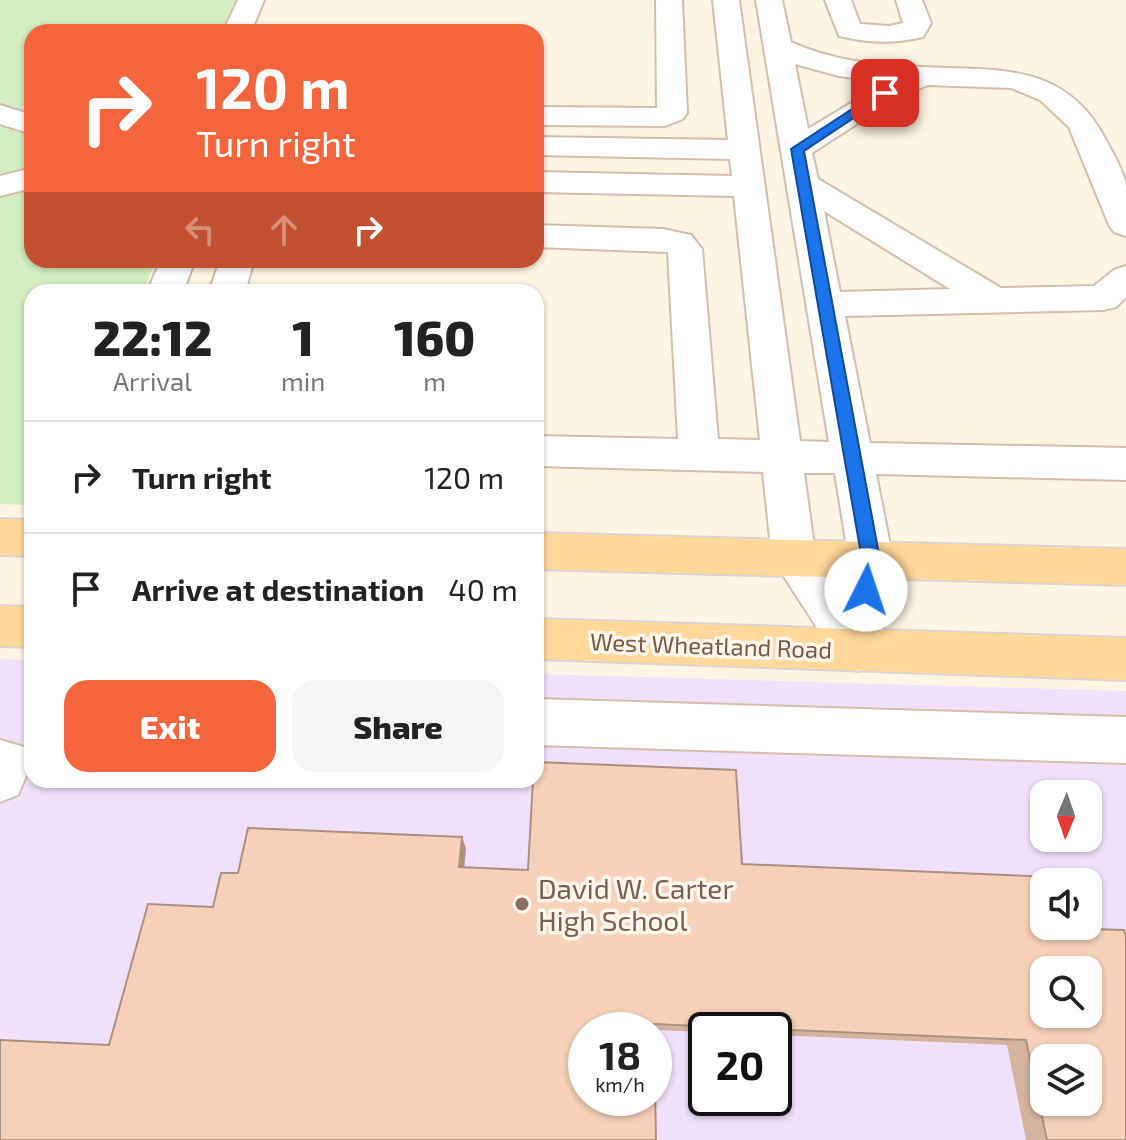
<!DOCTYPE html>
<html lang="en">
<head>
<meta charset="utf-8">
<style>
  body { margin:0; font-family:"Exo 2",sans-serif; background:#f6f6f6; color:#222; height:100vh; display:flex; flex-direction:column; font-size:30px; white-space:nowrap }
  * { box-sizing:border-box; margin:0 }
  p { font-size:26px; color:#767676 }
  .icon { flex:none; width:44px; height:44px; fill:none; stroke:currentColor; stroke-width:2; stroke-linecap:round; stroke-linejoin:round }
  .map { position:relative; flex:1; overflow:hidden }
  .side { position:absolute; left:24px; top:284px; width:520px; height:504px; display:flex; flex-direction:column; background:#fff; border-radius:24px; box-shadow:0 2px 6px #0004 }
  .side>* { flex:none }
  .guide { position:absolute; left:24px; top:24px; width:520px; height:244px; border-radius:24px; box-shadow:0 2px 6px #0004; background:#f4643d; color:#fff; overflow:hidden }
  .needle { width:52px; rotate:182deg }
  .controls { position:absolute; left:1030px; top:780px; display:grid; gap:16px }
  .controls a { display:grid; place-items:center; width:72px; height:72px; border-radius:16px; background:#fff; box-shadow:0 2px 6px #0004; font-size:40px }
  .speed { position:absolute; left:568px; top:1012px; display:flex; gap:16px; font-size:40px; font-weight:700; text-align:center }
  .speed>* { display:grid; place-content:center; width:104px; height:104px; border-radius:50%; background:#fff; box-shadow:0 2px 6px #0004; line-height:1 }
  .speed small { font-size:20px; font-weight:400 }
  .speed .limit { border:4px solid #111; border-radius:12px; background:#fff; color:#111 }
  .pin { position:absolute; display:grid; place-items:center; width:68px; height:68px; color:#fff; margin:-34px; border-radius:16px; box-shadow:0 4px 12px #0006 }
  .me { position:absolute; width:88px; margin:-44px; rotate:4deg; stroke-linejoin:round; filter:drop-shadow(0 0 6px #0008) }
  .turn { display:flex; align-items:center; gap:28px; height:168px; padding:0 40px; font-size:36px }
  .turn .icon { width:104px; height:104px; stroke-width:2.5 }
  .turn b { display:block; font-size:56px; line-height:68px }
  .lanes { display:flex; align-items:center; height:76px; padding:0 40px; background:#0003; justify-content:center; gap:40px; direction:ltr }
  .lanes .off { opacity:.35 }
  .eta { display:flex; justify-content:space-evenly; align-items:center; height:136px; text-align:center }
  .eta b { font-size:48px; font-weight:800; line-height:56px }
  .action { display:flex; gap:16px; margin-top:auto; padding:16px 40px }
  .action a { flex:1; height:92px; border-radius:24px; background:#f4643d; color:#fff; font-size:32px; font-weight:800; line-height:92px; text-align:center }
  .action a+a { background:#f6f6f6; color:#222 }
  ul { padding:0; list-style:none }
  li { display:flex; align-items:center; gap:24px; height:112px; padding:0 40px; border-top:2px solid #e0e0e0 }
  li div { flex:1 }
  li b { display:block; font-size:30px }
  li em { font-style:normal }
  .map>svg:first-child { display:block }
</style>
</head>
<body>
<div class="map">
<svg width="1126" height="1140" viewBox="0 0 1126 1140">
  <rect width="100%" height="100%" fill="#fef4e4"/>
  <path fill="#f1e0fb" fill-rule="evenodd" d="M0,659L32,660V780H536V674L1126,691V1140H0ZM1044,794H1088V838H1044ZM1044,882H1088V926H1044ZM1044,970H1088V1014H1044ZM586,1030H654V1098H586ZM706,1030H774V1098H706ZM1044,1058H1088V1102H1044Z"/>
  <path fill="#d3eec1" d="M0,0H240L225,32H32V260H156L143,292H32V505L0,504Z"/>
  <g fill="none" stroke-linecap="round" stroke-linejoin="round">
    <defs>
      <path id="minor" d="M238,0H264L251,32H223Z
        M656,0H682L687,113L683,119L665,126L536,125V107L657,108Z
        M713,0H739L800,441L829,442L756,0H782L791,42C833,61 876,65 922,67C999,71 1066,61 1107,142C1114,155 1124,172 1126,187C1126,202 1126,220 1126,236L1114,232L1109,225L1069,127L1040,100L1011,88L928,85L895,99L812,153L818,179L1001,288L1094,286L1114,270L1126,266V297L1116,307L1103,310L845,316L870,443L1126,448V480L876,474L893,560L880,650L873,665L857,671L841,665L772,558L763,472L536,466V436L678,439L668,252L536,247V225L663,229L691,235L702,249L718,439L760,440L734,196L536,192V172L732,176L730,159L536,155V137L728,140ZM795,64L839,76L886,82L808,129ZM824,211L950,289L840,292ZM804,473H835L849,560L843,593L815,553Z
        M825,0H851L860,24L889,26L903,23L896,0H922L931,23L923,37C893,44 869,43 839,36Z
        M0,105L32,115V134L0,124Z
        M32,168V188L0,196V176Z
        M161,260H195L183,292H147Z
        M220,260H254L245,292H209Z
        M536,699L1126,717V763L536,745Z
        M0,740L24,747L31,764L18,795L0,802Z"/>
      <path id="major" d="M0,519L32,520V556L0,555Z
        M536,533L1126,549V585L536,569Z
        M0,606L32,607V647L0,646Z
        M536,619L1126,638V680L536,659Z"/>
    </defs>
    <use href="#minor" stroke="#d4bdab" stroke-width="4"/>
    <use href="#major" stroke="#dcd4cf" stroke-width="4"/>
    <use href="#minor" fill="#fff" fill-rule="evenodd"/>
    <use href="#major" fill="#ffd89a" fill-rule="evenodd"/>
  </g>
  <path fill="#d4b49f" d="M462,837L466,849L464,867L528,870L742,864L1077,878L1126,1140H1026L1007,1045L774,1035V1030H706V1032L654,1030L109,1045L238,873Z"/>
  <path fill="#ad9282" d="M462,837L466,849L463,878L459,867Z"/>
  <path fill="#f7d1b9" stroke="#ad9282" stroke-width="2" fill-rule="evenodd" d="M536,762L736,770L742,864L1077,878L1078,882H1044V926H1088V922L1090,929L1124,930L1126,937V1140H1047L1026,1040L654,1024V1030H586V1098H654V1033L656,1140H0V1040L109,1045L148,904L213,907L221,873H238L248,828L462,837L459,867L528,870L533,780H536ZM1044,970H1088V1014H1044ZM1044,1058H1088V1102H1044Z"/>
  <path fill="#1a73e8" stroke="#114b97" stroke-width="2" d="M881,90L891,93L804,151L880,560L873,596H860L857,590L862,560L791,149Z"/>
  <circle fill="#8d6e63" stroke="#fff7ec" stroke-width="3" cx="522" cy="904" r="8"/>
  <g text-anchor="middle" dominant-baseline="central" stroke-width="7" stroke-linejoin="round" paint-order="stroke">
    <g font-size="24" fill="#7a5846" stroke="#fff7ec">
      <text transform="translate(711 645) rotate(2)">West Wheatland Road</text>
    </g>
    <g font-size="28" fill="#785e54" stroke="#fff7ec" text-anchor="start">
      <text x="538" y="888">David W. Carter<tspan x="538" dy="32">High School</tspan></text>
    </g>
  </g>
</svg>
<div class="controls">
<a><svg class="needle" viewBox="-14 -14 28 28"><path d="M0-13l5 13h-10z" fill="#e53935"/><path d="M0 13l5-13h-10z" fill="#767676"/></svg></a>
<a><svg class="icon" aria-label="sound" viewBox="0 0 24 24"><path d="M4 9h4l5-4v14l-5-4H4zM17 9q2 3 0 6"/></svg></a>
<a><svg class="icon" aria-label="search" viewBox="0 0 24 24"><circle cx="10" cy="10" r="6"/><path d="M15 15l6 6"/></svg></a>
<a><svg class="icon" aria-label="layers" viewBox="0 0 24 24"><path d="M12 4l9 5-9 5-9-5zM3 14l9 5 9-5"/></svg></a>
</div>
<div class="speed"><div>18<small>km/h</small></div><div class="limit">20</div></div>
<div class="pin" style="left:885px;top:93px;background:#d93025"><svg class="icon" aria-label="arrive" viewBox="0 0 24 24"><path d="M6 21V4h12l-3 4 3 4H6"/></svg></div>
<svg class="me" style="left:866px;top:590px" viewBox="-20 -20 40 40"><circle r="19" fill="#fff"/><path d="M0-13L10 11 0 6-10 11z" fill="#1a73e8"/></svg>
<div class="guide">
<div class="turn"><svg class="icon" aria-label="right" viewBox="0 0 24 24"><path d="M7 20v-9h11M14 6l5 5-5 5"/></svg><div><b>120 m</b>Turn right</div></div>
<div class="lanes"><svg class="icon off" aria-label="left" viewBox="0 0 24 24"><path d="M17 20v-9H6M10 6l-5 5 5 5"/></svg><svg class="icon off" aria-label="ahead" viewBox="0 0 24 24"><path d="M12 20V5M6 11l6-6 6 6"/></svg><svg class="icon" aria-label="right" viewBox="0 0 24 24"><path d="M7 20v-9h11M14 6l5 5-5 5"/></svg></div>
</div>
<section class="side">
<div class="eta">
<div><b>22:12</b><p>Arrival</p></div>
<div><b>1</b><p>min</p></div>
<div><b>160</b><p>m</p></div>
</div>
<ul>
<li><svg class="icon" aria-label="right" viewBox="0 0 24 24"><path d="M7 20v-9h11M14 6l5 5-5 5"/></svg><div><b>Turn right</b></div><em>120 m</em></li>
<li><svg class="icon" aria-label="arrive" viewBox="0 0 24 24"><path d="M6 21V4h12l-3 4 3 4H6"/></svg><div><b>Arrive at destination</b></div><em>40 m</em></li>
</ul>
<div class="action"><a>Exit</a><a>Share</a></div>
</section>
</div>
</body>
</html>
